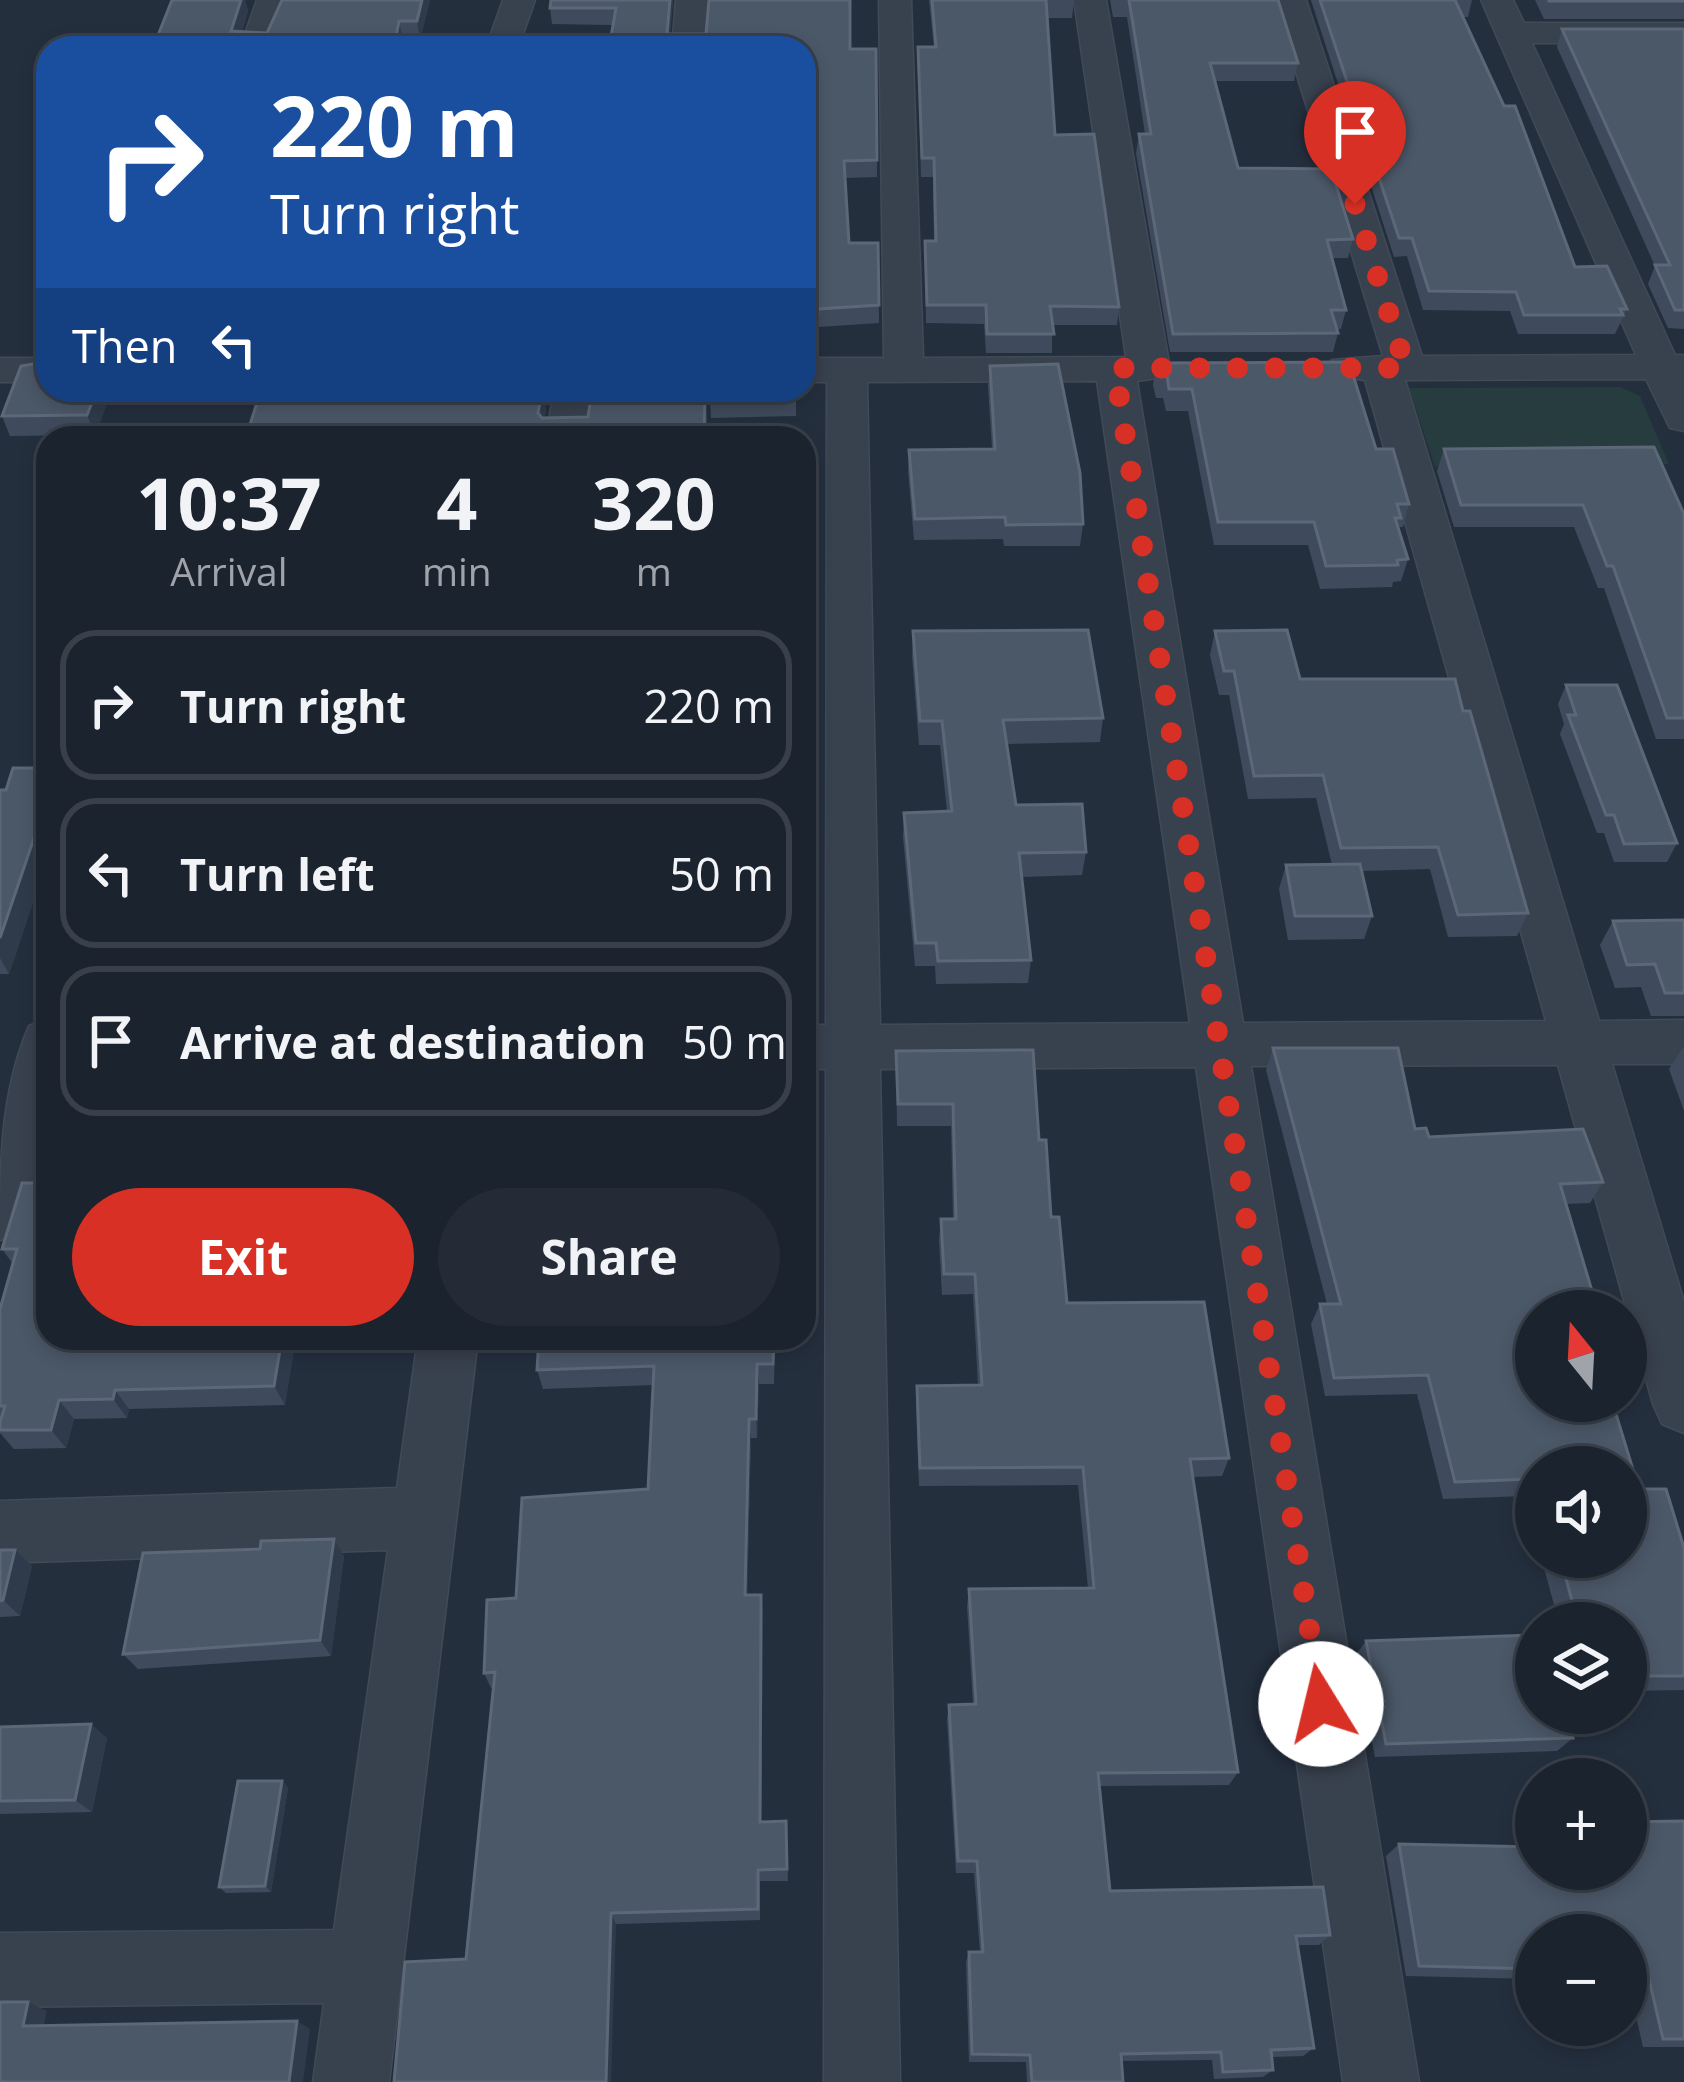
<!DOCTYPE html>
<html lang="en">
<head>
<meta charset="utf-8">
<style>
  body { margin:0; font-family:"Open Sans",sans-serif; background:#242b36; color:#f1f3f6; height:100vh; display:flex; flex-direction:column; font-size:45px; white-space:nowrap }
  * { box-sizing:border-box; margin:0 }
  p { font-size:39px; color:#a0a4aa }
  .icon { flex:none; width:66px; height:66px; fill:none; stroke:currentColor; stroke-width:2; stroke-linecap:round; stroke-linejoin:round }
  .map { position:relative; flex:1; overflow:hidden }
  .details { position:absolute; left:36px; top:426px; width:780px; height:924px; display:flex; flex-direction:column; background:#1b232e; border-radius:36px; box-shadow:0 6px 18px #0003,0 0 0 3px #39404a }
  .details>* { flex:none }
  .guide { position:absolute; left:36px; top:36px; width:780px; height:366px; border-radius:36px; box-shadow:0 6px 18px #0003,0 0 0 3px #39404a; background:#1a4fa0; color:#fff; overflow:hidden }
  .needle { width:78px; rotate:342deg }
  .buttons { position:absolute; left:1515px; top:1290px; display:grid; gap:24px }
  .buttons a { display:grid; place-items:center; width:132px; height:132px; border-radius:50%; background:#1b232e; box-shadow:0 6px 18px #0003,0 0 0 3px #39404a; font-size:60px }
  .pin { position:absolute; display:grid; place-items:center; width:102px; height:102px; color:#fff; margin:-123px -51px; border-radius:50% 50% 50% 0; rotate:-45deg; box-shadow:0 0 12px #0007 }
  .pin .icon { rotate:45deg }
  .me { position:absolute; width:132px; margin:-66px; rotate:351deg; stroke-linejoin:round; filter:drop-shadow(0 0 9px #0008) }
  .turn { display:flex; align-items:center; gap:42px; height:252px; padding:0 36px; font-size:54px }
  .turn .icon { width:156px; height:156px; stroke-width:2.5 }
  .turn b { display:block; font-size:84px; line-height:102px }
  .then { display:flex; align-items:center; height:114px; padding:0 36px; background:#0003; gap:24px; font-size:45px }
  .eta { display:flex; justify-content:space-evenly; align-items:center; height:204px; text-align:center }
  .eta b { font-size:72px; font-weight:700; line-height:84px }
  .primary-button { display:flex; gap:24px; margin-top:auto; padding:24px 36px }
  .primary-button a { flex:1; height:138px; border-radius:72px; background:#d93025; color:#fff; font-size:48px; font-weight:700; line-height:138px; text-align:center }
  .primary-button a+a { background:#242b36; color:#f1f3f6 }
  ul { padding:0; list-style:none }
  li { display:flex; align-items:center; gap:36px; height:150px; margin:0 24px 18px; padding:0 12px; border:6px solid #39404a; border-radius:36px }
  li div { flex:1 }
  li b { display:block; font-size:45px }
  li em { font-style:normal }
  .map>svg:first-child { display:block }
</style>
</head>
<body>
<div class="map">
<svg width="1684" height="2082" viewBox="0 0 1684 2082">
  <rect width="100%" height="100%" fill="#242f3e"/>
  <path fill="#263c3f" d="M1620,387L1640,396L1669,464L1435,467L1409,388Z"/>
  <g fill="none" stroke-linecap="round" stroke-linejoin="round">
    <defs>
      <path id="minor" d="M257,0H289L272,48H240Z
        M503,0H535L518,48H486Z
        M676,0H708L704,48H672Z
        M879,0H911L923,358L1126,357L1074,0H1106L1170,369L1164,377L1137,381L1243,1023L1546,1021L1365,380L1332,376L1326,368L1332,360L1383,356L1274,0H1306L1422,356L1636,355L1481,0H1513L1524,23H1684V43H1532L1675,355H1684V431L1670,428L1646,379L1405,380L1599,1021L1684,1020V1064H1612L1684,1302V1433L1662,1424L1653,1404L1558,1065L1251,1066L1419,2082H1343L1196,1067L880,1069L900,2082H824L826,1069H804V1025H826L827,382H804V358H884ZM1097,381L1190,1023L880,1025L867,382Z
        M0,358H48V382H0Z
        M554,390H594L588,438H546Z
        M48,1019V1143L20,1233L0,1240C0,1166 0,1093 29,1026Z
        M418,1338H478L389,2082H313L324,2003L0,2007V1933L334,1930L388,1550L0,1563V1501L397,1488Z"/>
    </defs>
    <use href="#minor" stroke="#414a57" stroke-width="3"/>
    <use href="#minor" fill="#38414e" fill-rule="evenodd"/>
  </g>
  <path fill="#3f4b5c" d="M172,0H245L248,11L242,32L267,33L282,0H430L420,40L153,48Z
    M673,0L670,34L850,49L877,160V177L845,178L849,243H878L879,323L818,327V349L804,348V48H609L613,25L552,24L550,8Z
    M929,0H1074L1072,18H1047L1055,135L1119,307L1117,325H1052V353H986L984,324L926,323L925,241H934L933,177H921L918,65V47H934Z
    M1110,0H1278L1298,63L1294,81H1215L1238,168L1353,239L1348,258H1332L1346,310L1341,329H1337L1338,333L1333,352H1170L1136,153L1139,134H1145L1127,17H1113Z
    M1311,0H1472L1468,17H1463L1575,267L1627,309L1615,334H1518L1510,311L1423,310L1407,256L1394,257Z
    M1535,0H1684V19H1544Z
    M1562,29H1684V329L1668,328L1648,284L1655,266L1557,47Z
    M48,302V390H112L95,435L10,436L2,416L45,362V354L35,334Z
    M1157,363L1376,449L1409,504L1403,527H1398L1408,559L1401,581L1393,582L1392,587L1320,589L1308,545H1214L1188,411H1166L1163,398H1156L1153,385Z
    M990,366L1083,524L1080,546H1004L1003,539L914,540L908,471L909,450L992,449L988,387Z
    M706,390L707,438H250L248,431L546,408L545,418L588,417Z
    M796,390V416L711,418L710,401Z
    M1444,449L1684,514V739H1656L1604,588H1598L1574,527H1454L1437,471Z
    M804,610H813L815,685L804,686Z
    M913,631L1103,718L1100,742L1007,744L1016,805L1086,852L1082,875L1022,877L1031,960L1028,983L936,984L935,966H915L903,837L904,813L947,811L940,745H919L912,656Z
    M1215,631L1300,679L1463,711L1528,913L1517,936L1448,937L1430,869L1362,871L1372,916L1364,939L1288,940L1279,889L1286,865H1332L1316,798L1248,799L1229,695H1219L1210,655Z
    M1566,685L1677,843L1667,862H1614L1604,833H1597L1560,734L1564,724L1558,704Z
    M48,768V858L9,974H0V790H6Z
    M1684,920V1016H1651L1641,987L1615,988L1600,945L1613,921Z
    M1684,1046V1111L1669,1069Z
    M1273,1048L1429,1137L1603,1182L1590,1203L1566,1204L1536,1311L1639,1489L1684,1548V1690L1626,1691V1623H1559L1541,1557H1626L1536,1467V1537L1525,1496L1443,1499L1417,1394L1325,1396L1311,1324L1320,1304H1327L1266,1070Z
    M896,1051L1039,1140L1067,1303L1229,1458L1222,1476L1193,1477L1238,1772L1229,1785L1100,1786L1110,1891L1330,1935L1319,1945H1297L1314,2048L1303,2056L1272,2057L1273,2070L1263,2077L1214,2079L1212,2060L1121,2061L1123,2082H1027L1026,2062H969L966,1962L969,1952H980L974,1873H956L947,1719L949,1705L973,1704L967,1606L969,1589L1088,1588L1078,1485L919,1486L916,1405L917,1386L978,1385L973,1294L942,1295L939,1240L941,1219H953L951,1126H897Z
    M22,1183L48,1338H295L285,1405L129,1409L127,1418L74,1419L66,1448L14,1449L0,1433V1309L13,1264L2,1249Z
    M539,1338H775L774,1384H759L757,1438H751L747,1595L763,1611L761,1822L786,1821L788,1881H760V1920L616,1924L466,1959L493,1687L491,1688L484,1673L516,1598L648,1489L653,1385L543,1389L537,1370Z
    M0,1550L32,1566L20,1616L0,1617Z
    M344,1556L331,1656L138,1669L123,1654Z
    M1366,1641L1573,1738L1557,1751L1375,1757L1355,1656Z
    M0,1727L107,1738L92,1812L0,1814Z
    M282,1781L288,1788L271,1892L226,1893L219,1887Z
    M1684,1821V2047H1643L1628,1981H1626V1935H1536V1979L1406,1976L1386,1856L1399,1844L1626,1869V1822Z"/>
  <path fill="#2f3b4b" d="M241,0H245L248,11L237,48L231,31Z
    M422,0H430L420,40L417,21Z
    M670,0H673L668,48L667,34Z
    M399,21L403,40L401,48H394Z
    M97,390H112L95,435L87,415Z
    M542,390H544L546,408L542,437L538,413Z
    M48,797V858L9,974L0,958V938Z
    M282,1338H295L296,1340L285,1405L274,1386Z
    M757,1364L759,1384L757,1438L756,1419Z
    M115,1390L129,1409L127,1418L113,1399Z
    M59,1400L74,1419L66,1448L51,1430Z
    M749,1419L751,1438L747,1611L745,1595Z
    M334,1539L344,1556L331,1656L320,1640Z
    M15,1550L32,1566L20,1616L3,1600Z
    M761,1595L763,1611L761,1834L760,1822Z
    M91,1724L107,1738L92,1812L75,1800Z
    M282,1781L288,1788L271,1892L265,1886Z
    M611,1913L616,1924L611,2082H606Z
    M28,2002L47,2011L42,2034L23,2026Z
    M297,2021L310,2029L303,2082H289Z"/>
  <path fill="#4b5868" stroke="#5c6777" stroke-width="3" d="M172,0H241L231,31L267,33L282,0H422L417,21H399L394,48H153Z
    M551,0H670L667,34H706L709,0H850V49H876L877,160L844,161L849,243H878L879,305L818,309L817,331H804V48H609L616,8H550Z
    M932,0H1046L1055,135L1094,134L1119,307L1050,306L1054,334H987L986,305H927L925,241H936L934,158H922L918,47H936Z
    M1129,0H1278L1298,63H1210L1238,168L1331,169L1353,239L1327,240L1346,310H1331L1338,333L1173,334L1139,134H1151Z
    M1320,0H1455L1504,106H1515L1575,267L1607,266L1627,309H1620L1623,315H1524L1516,292L1429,291L1412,238H1399Z
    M1549,0H1684V1H1549Z
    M1562,29H1684V310H1675L1655,265H1670Z
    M48,302V390H97L87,415L2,416L21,366L45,362V338L35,334Z
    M1349,362L1376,449H1393L1409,504H1397L1401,518H1395L1408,559L1397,560L1398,565L1326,566L1314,522H1218L1192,389H1169L1167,376H1159L1157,363Z
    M1058,364L1080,473L1083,524L1006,525L1005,517L915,519L909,450L995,449L990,366Z
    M261,390H542L538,413L542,418L588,417L592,390H705L704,438H326L328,431H248Z
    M711,390H796V398L710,401Z
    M1654,447L1684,514V718H1667L1613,566H1607L1583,505H1461L1444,449Z
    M804,610H813L815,661L804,662Z
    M1088,630L1103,718L1003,720L1016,805L1082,804L1086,852L1019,853L1031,960L938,961L936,943H916L904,813L952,811L942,721H920L913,631Z
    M1287,630L1300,679H1455L1463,711H1470L1528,913L1458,915L1438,847L1341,848L1323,775L1254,776L1234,671H1224L1215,631Z
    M1566,685H1617L1677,843L1624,844L1614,815H1606L1568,715H1576Z
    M13,768H48V797L0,938V790H6Z
    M1360,864L1372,916H1295L1286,865Z
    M1684,920V993H1665L1655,964L1627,965L1613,921Z
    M1273,1048H1398L1415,1129L1426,1128L1429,1137L1583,1129L1603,1182L1560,1184L1598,1311H1536V1401H1612L1639,1489H1666L1684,1548V1676H1626V1623H1578L1560,1557H1626V1467H1536V1479L1455,1482L1428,1375L1334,1378L1320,1304H1341Z
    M1033,1050L1039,1140H1046L1051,1217H1059L1067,1303L1204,1302L1229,1458L1190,1459L1238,1772L1098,1773L1110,1891L1323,1887L1330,1935L1296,1936L1314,2048L1271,2050L1273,2070L1223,2072L1221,2052L1121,2054L1123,2082H1032L1030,2055L972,2054L969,1952H983L977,1861H958L949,1705L976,1704L969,1589L1094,1588L1083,1467L920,1468L917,1386L982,1385L975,1274H944L941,1219H956L953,1104H898L896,1051Z
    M22,1183H48V1338H282L274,1386L115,1390L113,1399L59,1400L51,1430H0V1422L5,1406H0V1309L17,1249H2Z
    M539,1338H774L773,1364H757L756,1419H749L745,1595H761L760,1822L786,1821L787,1869L758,1870V1909L611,1913L606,2082H394L405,1962L466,1959L495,1672L484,1673L487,1600L516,1598L522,1498L648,1489L654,1366L537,1370Z
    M334,1539L320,1640L123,1654L143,1553L260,1549L261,1541Z
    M0,1550H15L3,1600L0,1601Z
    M1536,1635V1713H1566L1573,1738L1386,1744L1366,1641Z
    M91,1724L75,1800L0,1801V1727Z
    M238,1781H282L265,1886L219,1887Z
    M1684,1821V2039H1663L1647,1971H1626V1935H1536V1969L1419,1966L1399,1844L1536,1847V1869H1626V1849H1631L1626,1822Z
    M0,2002H28L23,2026L297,2021L289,2082H0Z"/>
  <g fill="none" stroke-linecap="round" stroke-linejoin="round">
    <path stroke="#d93025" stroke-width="21" stroke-dasharray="0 37.8" d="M1321,1704L1115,368H1406L1355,204"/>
  </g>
</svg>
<div class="buttons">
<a><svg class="needle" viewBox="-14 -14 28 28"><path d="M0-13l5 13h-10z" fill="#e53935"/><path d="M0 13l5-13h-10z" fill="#a0a4aa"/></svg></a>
<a><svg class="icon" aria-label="sound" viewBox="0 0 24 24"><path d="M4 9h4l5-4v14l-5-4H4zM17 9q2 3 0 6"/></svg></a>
<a><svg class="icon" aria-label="layers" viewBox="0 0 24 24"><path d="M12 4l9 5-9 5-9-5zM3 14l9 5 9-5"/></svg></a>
<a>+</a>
<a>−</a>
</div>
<div class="pin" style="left:1355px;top:204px;background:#d93025"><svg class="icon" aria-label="arrive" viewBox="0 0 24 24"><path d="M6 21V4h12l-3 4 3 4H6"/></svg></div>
<svg class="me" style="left:1321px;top:1704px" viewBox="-20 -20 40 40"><circle r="19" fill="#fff"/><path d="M0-13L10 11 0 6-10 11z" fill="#d93025"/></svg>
<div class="guide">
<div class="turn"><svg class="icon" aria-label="right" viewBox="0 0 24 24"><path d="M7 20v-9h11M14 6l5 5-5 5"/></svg><div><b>220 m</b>Turn right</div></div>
<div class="then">Then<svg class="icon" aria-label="left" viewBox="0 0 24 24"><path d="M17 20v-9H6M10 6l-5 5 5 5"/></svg></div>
</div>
<section class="details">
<div class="eta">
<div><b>10:37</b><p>Arrival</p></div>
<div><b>4</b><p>min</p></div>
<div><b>320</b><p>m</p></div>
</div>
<ul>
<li><svg class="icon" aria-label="right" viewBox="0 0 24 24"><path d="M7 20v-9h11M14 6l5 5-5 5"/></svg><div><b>Turn right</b></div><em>220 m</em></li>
<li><svg class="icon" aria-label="left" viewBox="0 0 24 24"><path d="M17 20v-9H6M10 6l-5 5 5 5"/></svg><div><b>Turn left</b></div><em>50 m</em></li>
<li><svg class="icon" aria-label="arrive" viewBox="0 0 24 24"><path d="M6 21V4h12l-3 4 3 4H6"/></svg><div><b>Arrive at destination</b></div><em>50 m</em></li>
</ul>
<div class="primary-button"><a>Exit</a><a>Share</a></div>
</section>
</div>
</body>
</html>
